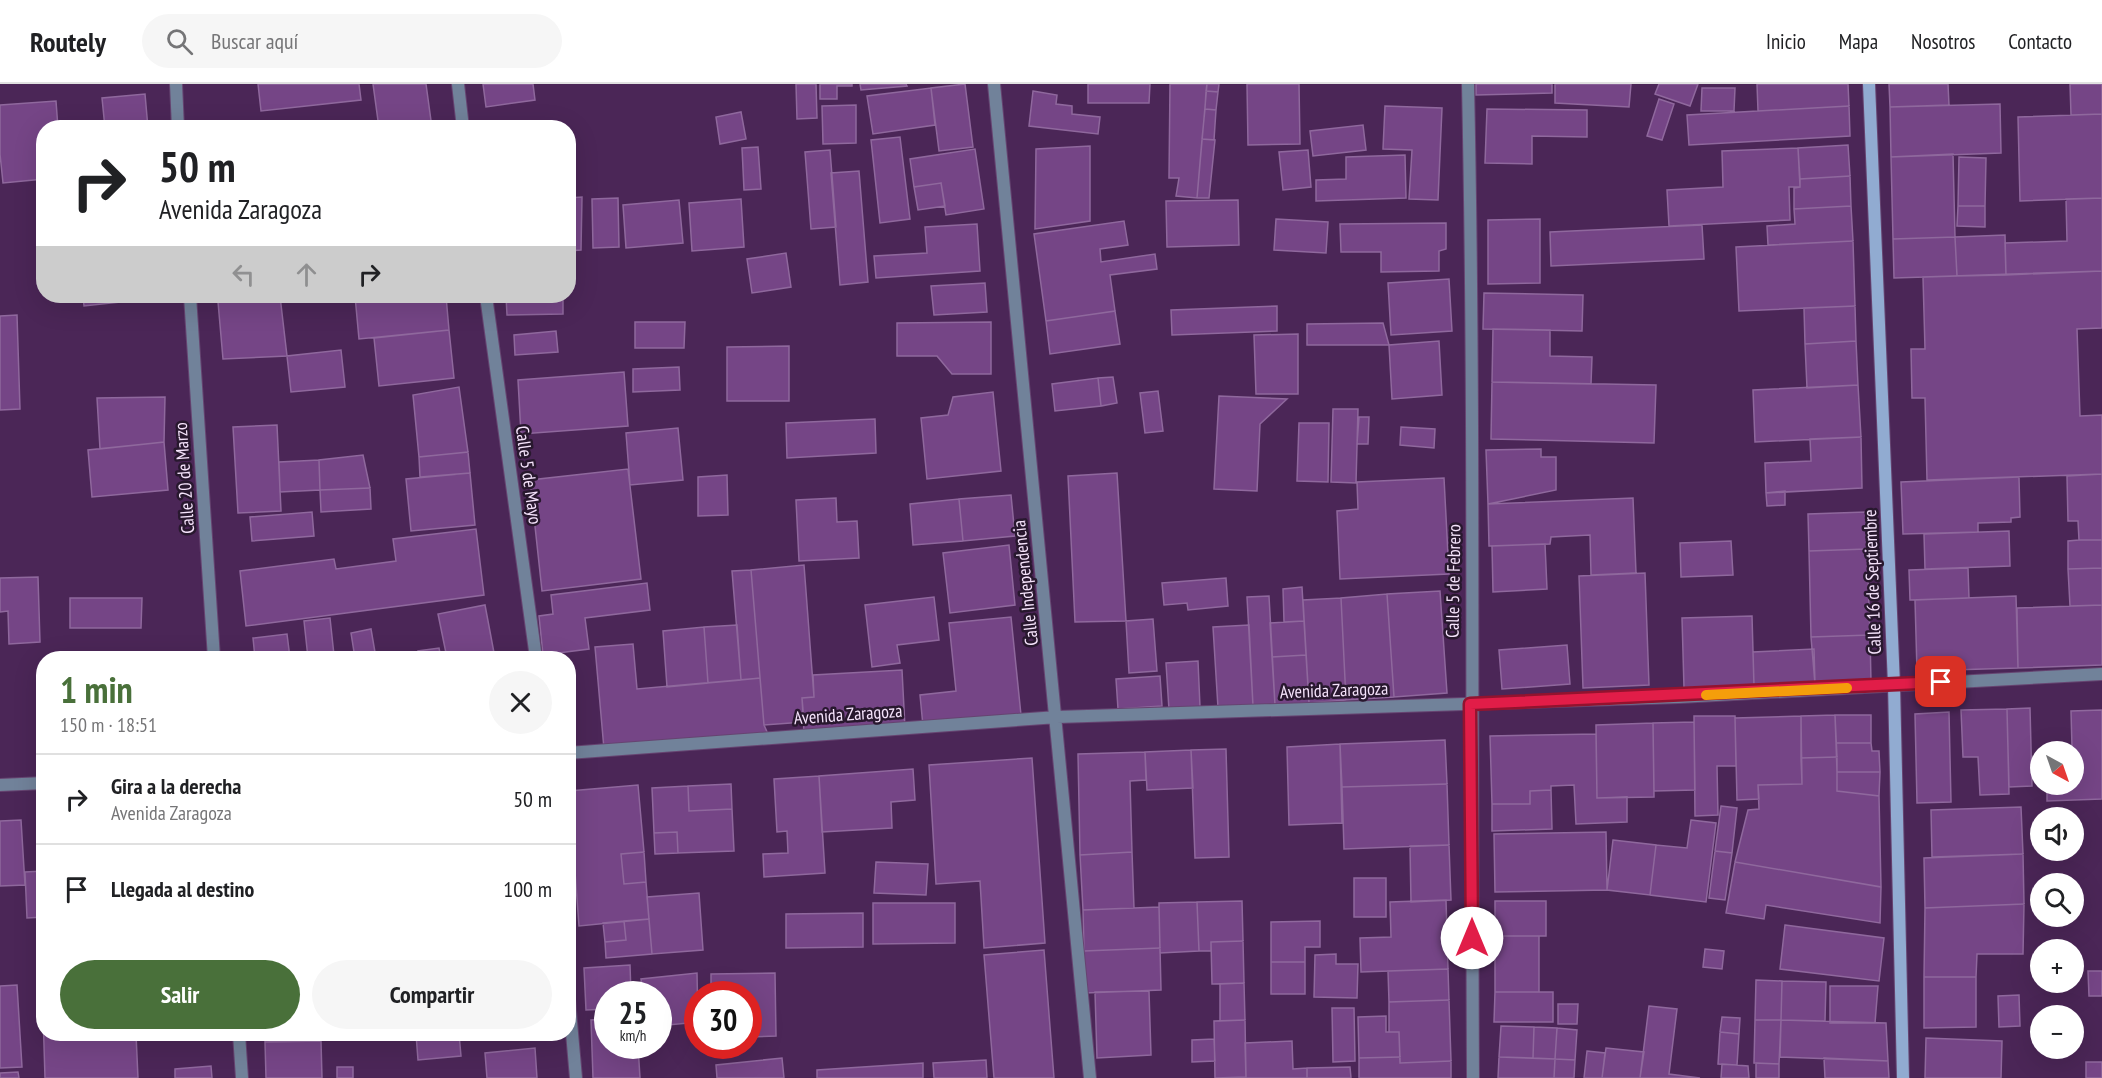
<!DOCTYPE html>
<html lang="es">
<head>
<meta charset="utf-8">
<style>
  body { margin:0; font-family:"PT Sans Narrow",sans-serif; background:#f6f6f6; color:#202124; height:100vh; display:flex; flex-direction:column; font-size:22px; white-space:nowrap }
  * { box-sizing:border-box; margin:0 }
  p { font-size:20px; color:#757577 }
  .icon { flex:none; width:33px; height:33px; fill:none; stroke:currentColor; stroke-width:2; stroke-linecap:round; stroke-linejoin:round }
  .map { position:relative; flex:1; overflow:hidden }
  .sheet { position:absolute; left:36px; top:567px; width:540px; height:390px; display:flex; flex-direction:column; background:#fff; border-radius:24px; box-shadow:0 6px 24px #0002 }
  .sheet>* { flex:none }
  .top-card { position:absolute; left:36px; top:36px; width:540px; height:183px; border-radius:24px; box-shadow:0 6px 24px #0002; background:#fff; color:#202124; overflow:hidden }
  .needle { width:39px; rotate:140deg }
  .tools { position:absolute; left:2030px; top:657px; display:grid; gap:12px }
  .tools a { display:grid; place-items:center; width:54px; height:54px; border-radius:50%; background:#fff; box-shadow:0 6px 24px #0002; font-size:30px }
  .speed { position:absolute; left:594px; top:897px; display:flex; gap:12px; font-size:30px; font-weight:700; text-align:center }
  .speed>* { display:grid; place-content:center; width:78px; height:78px; border-radius:50%; background:#fff; box-shadow:0 6px 24px #0002; line-height:1 }
  .speed small { font-size:15px; font-weight:400 }
  .speed .limit { border:9px solid #d22; background:#fff; color:#111 }
  .pin { position:absolute; display:grid; place-items:center; width:51px; height:51px; color:#fff; margin:-26px; border-radius:12px; box-shadow:0 3px 9px #0006 }
  .me { position:absolute; width:66px; margin:-33px; rotate:0deg; stroke-linejoin:round; filter:drop-shadow(0 0 4px #0008) }
  .turn { display:flex; align-items:center; gap:21px; height:126px; padding:0 24px; font-size:27px }
  .turn .icon { width:78px; height:78px; stroke-width:2.5 }
  .turn b { display:block; font-size:42px; line-height:51px }
  .lanes { display:flex; align-items:center; height:57px; padding:0 24px; background:#0003; justify-content:center; gap:30px; direction:ltr }
  .lanes .off { opacity:.35 }
  .round { display:grid; place-items:center; flex:none; width:63px; height:63px; border-radius:32px; background:#f6f6f6 }
  .headline { display:flex; align-items:center; justify-content:space-between; height:102px; padding:0 24px }
  h1 { font-size:36px; font-weight:800; line-height:45px; color:#49703a }
  .button { display:flex; gap:12px; margin-top:auto; padding:12px 24px }
  .button a { flex:1; height:69px; border-radius:36px; background:#49703a; color:#fff; font-size:24px; font-weight:800; line-height:69px; text-align:center }
  .button a+a { background:#f6f6f6; color:#202124 }
  ul { padding:0; list-style:none }
  li { display:flex; align-items:center; gap:18px; height:90px; padding:0 24px; border-top:2px solid #e0e0e0 }
  li div { flex:1 }
  li b { display:block; font-size:22px }
  li em { font-style:normal }
  header { display:flex; align-items:center; gap:36px; box-sizing:border-box; height:84px; padding:0 30px; background:#fff; border-bottom:2px solid #e0e0e0 }
  header strong { font-size:28px }
  nav { display:flex; gap:33px; margin-inline-start:auto; font-size:21px }
  .search { width:420px; height:54px; background:#f6f6f6; display:flex; align-items:center; gap:15px; box-sizing:border-box; padding:0 21px; border-radius:33px; color:#757577; font-size:22px }
  .map>svg:first-child { display:block }
</style>
</head>
<body>
<header>
<strong>Routely</strong>
<div class="search"><svg class="icon" aria-label="search" viewBox="0 0 24 24"><circle cx="10" cy="10" r="6"/><path d="M15 15l6 6"/></svg>Buscar aquí</div>
<nav><a>Inicio</a><a>Mapa</a><a>Nosotros</a><a>Contacto</a></nav>
</header>
<div class="map">
<svg width="2102" height="994" viewBox="0 0 2102 994">
  <rect width="100%" height="100%" fill="#4b2657"/>
  <path fill="#754586" stroke="#8f689d" stroke-width="1.5" d="M258,0H359L361,16L261,27Z
    M373,0H426L432,44H379Z
    M483,0H533L535,16L486,23Z
    M796,0H816L817,34L797,35Z
    M820,0H852V2H837V15H820Z
    M860,0H906L907,2L861,6Z
    M965,0L973,63L939,67L931,4Z
    M1088,0H1150L1149,19H1088Z
    M1170,0H1207L1197,114L1176,112L1179,94H1169Z
    M1207,0H1219L1218,8L1206,7Z
    M1247,0H1299L1300,60L1248,61Z
    M1476,0H1552V9L1476,11Z
    M1555,0H1631L1629,23L1555,19Z
    M1659,0H1698L1690,22L1655,10Z
    M1757,0H1848L1849,22L1758,27Z
    M1889,0H1948L1949,21L1890,23Z
    M2070,0H2102V30L2071,31Z
    M931,4L935,41L873,50L867,12Z
    M1702,4H1735L1734,27H1701Z
    M1033,7L1057,11L1056,20L1072,22V30L1100,33L1098,50L1029,42Z
    M1206,7L1218,8L1216,26L1205,25Z
    M145,10L148,44H105L102,14Z
    M1659,15L1674,20L1662,56L1647,52Z
    M56,17L58,44H44V95L3,99L0,70V21Z
    M2000,20L2001,69L1891,73L1890,23Z
    M856,21V59L823,60L822,22Z
    M1385,22L1442,24L1438,116L1409,115L1412,66L1383,65Z
    M1849,22L1850,52L1689,61L1687,31Z
    M1205,25L1216,26L1214,56L1202,55Z
    M1487,25L1587,26V53L1532,52V80L1485,79Z
    M741,28L746,55L720,60L716,33Z
    M2102,30V114L2020,117L2018,33Z
    M1363,41L1366,66L1313,72L1310,47Z
    M900,53L910,135L880,139L871,56Z
    M1202,55L1215,56L1209,114H1197Z
    M1848,61L1850,92L1800,95L1798,64Z
    M1090,62V137L1035,145L1036,65Z
    M758,63L761,105L744,106L742,64Z
    M1798,64L1800,103H1789L1790,136L1669,142L1667,106L1723,103L1722,67Z
    M975,65L984,125L946,131L941,99L914,103L910,75Z
    M830,66L836,143L811,145L805,68Z
    M1308,66L1311,103L1283,106L1279,68Z
    M1953,70L1955,153L1893,155L1891,73Z
    M1405,71L1406,114L1316,117V96L1346,95V73Z
    M1959,73L1986,74L1985,122H1958Z
    M859,87L868,198L840,201L831,89Z
    M1850,92L1851,122L1794,125V104L1800,103V95Z
    M941,99L945,122L918,126L914,103Z
    M582,113L581,166L568,167V114Z
    M618,114L619,163L593,164L592,115Z
    M2102,114V187L2006,191L2005,159L2067,157L2066,115Z
    M741,115L744,163L692,167L689,119Z
    M679,116L683,159L626,164L623,121Z
    M1238,116L1239,161L1167,163L1166,117Z
    M1851,122L1853,157L1768,161L1767,142L1795,140L1794,125Z
    M1958,122H1985V143L1957,142Z
    M1276,135L1328,138L1326,169L1274,166Z
    M1540,135V199L1488,200V136Z
    M1124,137L1128,161L1100,165L1101,178L1155,170L1157,185L1110,191L1115,227L1046,237L1034,150Z
    M1446,139V165L1439,167V187L1381,188V168H1341L1340,140Z
    M977,140L980,187L876,194L874,172L927,169L925,143Z
    M1702,141L1704,175L1551,182L1550,148Z
    M2005,151L2006,191L1957,192L1955,153Z
    M1955,153L1957,192L1894,194L1893,155Z
    M1853,157L1855,222L1739,227L1736,163Z
    M786,169L791,203L752,209L747,175Z
    M2102,187V244L2077,245L2080,332L2102,331V390L1927,396L1925,314H1912L1911,265H1925L1923,193Z
    M1449,195L1452,247L1391,251L1388,199Z
    M985,199L987,228L934,231L931,202Z
    M1484,209L1583,211L1582,247L1483,245Z
    M83,212H157V214L84,222Z
    M280,212L287,272L223,275L218,218Z
    M355,212H446L449,246L359,255Z
    M506,212H563V230L507,231Z
    M1277,222V247L1172,251L1171,226Z
    M1855,222L1856,257L1805,260L1804,224Z
    M1115,227L1120,260L1050,270L1046,237Z
    M17,231L20,325L0,326V232Z
    M635,238H685L684,264H635Z
    M991,238V290H952L937,272H897V239Z
    M1383,239L1389,261H1307V240Z
    M1493,245L1550,246V272L1592,273L1591,300L1492,298Z
    M449,246L454,294L379,302L374,254Z
    M556,247L558,268L515,271L514,251Z
    M1298,250V310H1256L1254,251Z
    M1439,257L1442,311L1392,315L1389,261Z
    M1856,257L1858,301L1807,304L1805,260Z
    M789,262V317H727V263Z
    M341,266L345,303L291,308L287,272Z
    M679,283L680,306L633,308V285Z
    M624,288L628,342L521,350L518,296Z
    M1113,293L1117,319L1101,322L1098,294Z
    M1098,294L1101,322L1055,327L1052,300Z
    M1492,298L1656,301L1654,359L1491,355Z
    M1858,301L1861,353L1755,358L1753,306Z
    M459,303L468,368L419,373L413,311Z
    M1158,307L1163,347L1145,349L1140,309Z
    M993,308L1001,387L927,395L921,334L948,331L953,313Z
    M1219,312L1287,315L1260,340L1257,407L1214,405Z
    M165,313L164,358L100,365L97,314Z
    M1333,325H1358L1356,399L1331,398Z
    M1359,333H1369L1368,360H1357Z
    M875,335L876,369L787,374L786,339Z
    M1299,339H1329L1328,398L1297,397Z
    M277,341L281,427L238,429L233,343Z
    M1401,343L1435,345L1434,364L1400,361Z
    M678,344L683,396L630,401L626,349Z
    M1861,353L1862,404L1766,409L1765,379L1811,377L1810,355Z
    M164,358L168,406L92,413L88,366Z
    M1541,365V373H1556V406L1488,420L1486,366Z
    M468,368L470,389L420,393L419,373Z
    M363,371L370,404L320,406L319,376Z
    M319,376L320,406L280,408L279,378Z
    M628,385L641,495L542,507L530,396Z
    M470,389L475,441L411,447L406,395Z
    M1117,389L1126,537L1075,538L1068,392Z
    M2102,390V456H2079L2078,437H2068L2067,392Z
    M727,391L728,431L698,432V393Z
    M2019,393L2020,433L2011,434V438L1978,439V448L1903,450L1901,398Z
    M1444,394L1449,490L1340,495L1337,427L1358,425L1357,398Z
    M370,404L371,425L321,428L320,406Z
    M1785,407V421L1767,422L1766,409Z
    M1011,411L1015,452L963,457L959,415Z
    M836,414L837,438L857,437L859,474L799,477L796,416Z
    M1633,414L1636,489L1591,491L1590,451L1551,453L1550,460L1489,462L1488,420Z
    M959,415L963,457L913,461L910,420Z
    M312,428L314,452L252,457L250,433Z
    M1866,428L1867,465L1809,467L1808,430Z
    M476,445L484,511L246,542L240,487L334,475L336,485L396,477L393,455Z
    M2009,447L2010,482L1925,485L1924,450Z
    M2079,456H2102V484L2068,485V457Z
    M1731,457L1733,491L1681,493L1680,459Z
    M1545,460L1547,505L1493,508L1492,462Z
    M1009,461L1015,521L950,529L943,469Z
    M1867,465L1870,551L1811,553L1809,467Z
    M804,481L814,613L802,614L804,638L764,641L751,486Z
    M1968,484L1969,514L1910,516L1909,486Z
    M2102,484V521L2070,522L2068,485Z
    M751,486L760,594L741,596L732,487Z
    M1645,489L1649,601L1583,604L1579,492Z
    M38,493L40,558L9,560L8,527L0,528V494Z
    M1226,494L1228,522L1188,526L1187,519L1164,521L1162,499Z
    M647,499L650,526L585,534L589,565L543,571L539,532L553,530L551,511Z
    M1302,503L1304,537L1284,538L1283,505Z
    M1440,507L1447,609L1394,613L1387,510Z
    M1387,510L1394,613L1346,616L1341,514Z
    M1269,512L1275,621L1253,622L1247,513Z
    M2016,512L2018,584L1917,587L1915,516Z
    M934,513L939,556L897,561L900,579L872,583L865,521Z
    M70,514H142L141,544H70Z
    M1341,514L1346,616L1309,619L1303,516Z
    M485,521L495,574H447L438,530Z
    M2102,521V581L2018,584L2017,524Z
    M1752,532L1754,602L1684,604L1682,534Z
    M1011,533L1021,631L923,642L920,611L956,607L949,539Z
    M330,534L334,571L308,574L304,537Z
    M1153,535L1157,587L1129,589L1126,537Z
    M1304,537L1306,571L1272,573L1270,539Z
    M737,541L741,596L708,599L704,543Z
    M1249,541L1253,622L1218,624L1213,543Z
    M704,543L708,599L667,603L663,547Z
    M371,545L376,574H355L351,549Z
    M287,550L290,574H255L253,554Z
    M1870,551L1871,598L1815,600L1811,553Z
    M633,560L637,605L760,594L764,641L768,650L604,665L595,563Z
    M1567,561L1570,600L1502,605L1499,566Z
    M439,564L441,574H419L418,567Z
    M1814,565L1815,600L1754,602L1753,568Z
    M1306,571L1309,619L1275,621L1272,573Z
    M1198,577L1200,623L1169,626L1166,579Z
    M902,586L905,644L804,649L802,614L814,613L813,591Z
    M1160,592L1162,622L1118,625L1116,595Z
    M2030,624L2032,702L2009,703L2007,625Z
    M2007,625L2009,710L1980,711L1978,673H1963L1961,626Z
    M2102,626V715L2047,717V700H2073L2071,627Z
    M1949,628L1951,718L1917,719L1915,630Z
    M1835,631H1871V659H1836Z
    M1835,631L1837,673L1801,674V632Z
    M1694,632H1735L1736,682H1717L1718,731L1695,732Z
    M1801,632L1802,700L1758,701L1759,715L1737,716L1735,634Z
    M1694,638L1695,706L1654,707L1653,639Z
    M1653,639L1654,713L1597,714L1596,641Z
    M1596,650L1597,714L1627,713V738L1576,740L1574,701L1551,702V706L1530,707V720H1492L1490,652Z
    M1445,656L1447,700L1342,703L1340,660Z
    M1836,659H1871L1872,667H1879L1880,688H1837Z
    M1340,660L1342,739L1289,741L1287,663Z
    M1226,665L1229,773L1195,774L1191,666Z
    M1191,666L1193,704L1147,706L1145,668Z
    M1145,668L1146,696L1130,697L1132,768L1080,771L1078,670Z
    M1837,673V707L1879,712L1881,803L1735,778L1748,726L1759,725L1758,701L1802,700L1801,674Z
    M1032,674L1045,859L984,864L980,797L936,800L929,681Z
    M913,685L915,716L891,718L892,744L822,748L819,692Z
    M1837,688H1880L1879,712L1837,707Z
    M819,692L825,789L764,793L763,770L788,769L787,747L777,748L774,695Z
    M731,700L732,725L689,727L688,702Z
    M1447,700L1449,761L1344,765L1342,703Z
    M638,701L644,768L621,770L624,800L646,798L649,835L579,842L569,707Z
    M688,702L689,727L732,725L734,767L678,769L677,748L654,749L652,704Z
    M1551,706L1552,745L1492,747V720H1530V707Z
    M1721,722L1737,724L1732,769L1715,767Z
    M2021,723L2023,770L1932,773L1931,726Z
    M21,736L25,801L0,802V737Z
    M1691,736L1716,739L1706,818L1650,811L1656,761L1687,764Z
    M677,748L678,769L655,770L654,749Z
    M1606,748L1607,806L1495,808L1494,750Z
    M1613,756L1656,761L1650,811L1607,806Z
    M1449,761L1451,816L1411,818L1410,762Z
    M1715,767L1732,769L1725,816L1709,814Z
    M644,768L646,798L624,800L621,770Z
    M1132,768L1134,824L1083,826L1080,771Z
    M2023,770L2024,820L1925,824L1924,774Z
    M876,778L928,780L926,811L874,809Z
    M1735,778L1881,803L1880,839L1766,821L1764,835L1726,829Z
    M44,787V833L27,834L25,788Z
    M1354,794H1386V833H1354Z
    M699,809L703,866L652,870L647,813Z
    M1446,816L1448,885L1361,888L1360,854L1391,853L1390,818Z
    M1242,817L1243,857L1211,858V867H1199L1197,818Z
    M1495,817H1546V852H1495Z
    M1197,818L1199,867L1160,869L1159,819Z
    M873,819H955V859L873,860Z
    M2024,820L2023,870H1977L1976,893H1924L1925,824Z
    M1159,823L1160,864L1084,867L1083,826Z
    M863,829V863L786,864V830Z
    M649,835L652,870L606,874L605,858L626,856L624,837Z
    M624,837L626,856L605,858L603,839Z
    M1320,837V863H1305V878H1271V838Z
    M1785,841L1884,854L1879,897L1780,885Z
    M1495,852H1539V908H1495Z
    M1243,857L1244,899L1212,900L1211,858Z
    M1160,864L1161,906L1085,909L1084,867Z
    M1705,865L1724,867L1722,885L1703,883Z
    M1044,866L1054,994H994L984,871Z
    M1336,870V880H1358L1357,914L1314,913L1315,871Z
    M1271,878H1305V910H1271Z
    M630,881L631,910H608V925L586,926L584,884Z
    M1448,885L1449,916L1389,918L1388,887Z
    M2088,887H2102V912H2089Z
    M697,889L698,938L658,942V910H643L641,895Z
    M775,889L776,952L748,953V910H711V890Z
    M1924,893H1976V943L1924,944Z
    M1756,896L1782,897L1781,936H1755Z
    M1782,897L1826,898L1825,937L1781,936Z
    M1244,899L1245,936L1220,937V900Z
    M17,901L22,983L0,984V902Z
    M1830,902H1878L1875,939H1830Z
    M1149,907L1151,971L1097,974L1095,908Z
    M1495,908H1553V938H1494Z
    M2019,911L2020,942L1999,943L1998,912Z
    M1449,916L1451,977L1400,979L1399,948H1389V918Z
    M1558,920H1578L1577,940H1558Z
    M1649,922L1677,925L1669,990L1700,994H1640Z
    M1332,924H1354L1355,977L1333,978Z
    M43,929L44,950H136L138,994H45Z
    M1386,932V948H1399L1400,973L1359,974L1358,933Z
    M1722,933L1740,934L1739,950L1720,948Z
    M608,935V962H638L640,994H593L591,936Z
    M1245,936L1246,993L1215,994L1214,937Z
    M1755,936H1781L1779,980L1754,979Z
    M1781,936L1886,939L1888,977L1780,973Z
    M1501,942L1534,943L1533,974L1499,973Z
    M1534,943L1557,944L1555,975L1533,974Z
    M1557,944L1577,946L1575,976L1555,975Z
    M1720,948L1739,950L1737,981L1718,980Z
    M265,950H346V954L265,958Z
    M416,950H459L461,972L418,976Z
    M1926,954L2002,957L2001,994H1925Z
    M1214,955L1215,977L1192,978V956Z
    M321,957L322,994H266L265,958Z
    M1292,957L1293,985L1307,984V994H1246L1245,959Z
    M535,964L537,994H487L485,969Z
    M1606,964L1644,968L1640,994H1602Z
    M1587,967L1605,969L1602,994H1584Z
    M1400,973V979L1451,977V994H1359V974Z
    M1499,973L1555,975L1554,994H1498Z
    M782,974L784,994H717L716,981Z
    M1824,974L1888,977L1889,994H1825Z
    M1555,975L1575,976L1574,994H1554Z
    M986,976L987,994H934L933,979Z
    M2086,978H2102V994H2086Z
    M923,979V994H817V986Z
    M1756,979L1779,980V994H1756Z
    M1722,980L1748,982L1749,994H1721Z
    M211,982L212,994H175V985Z
    M337,983H353V994H337Z
    M1350,983L1351,994H1307V984Z
    M18,988L19,994H0V989Z"/>
  <g fill="none" stroke-linecap="round" stroke-linejoin="round">
    <defs>
      <path id="street" d="M176,0L178,44
        M458,0L463,44
        M994,0L1090,994
        M1468,0C1475,331 1471,663 1473,994
        M190,212L214,574
        M486,212L536,574
        M568,669L1057,633L1679,613L2102,590
        M0,701L44,699
        M568,904L576,994
        M239,950L242,994"/>
      <path id="secondary" d="M1869,0L1894,601L1903,994"/>
    </defs>
    <use href="#street" stroke="#664471" stroke-width="14"/>
    <use href="#secondary" stroke="#664471" stroke-width="14"/>
    <use href="#street" stroke="#71829a" stroke-width="12"/>
    <use href="#secondary" stroke="#91abd1" stroke-width="12"/>
  </g>
  <g fill="none" stroke-linecap="round" stroke-linejoin="round">
    <defs>
      <path id="route" d="M1472,854L1470,620L1941,598"/>
    </defs>
    <use href="#route" stroke="#92132f" stroke-width="15"/>
    <use href="#route" stroke="#e11d48" stroke-width="10"/>
    <path stroke="#f59e0b" stroke-width="10" d="M1706,611L1847,604"/>
  </g>
  <g text-anchor="middle" dominant-baseline="central" stroke-width="5" stroke-linejoin="round" paint-order="stroke">
    <g font-size="18" fill="#f5e3fb" stroke="#28182e">
      <text transform="translate(529 391) rotate(82)">Calle 5 de Mayo</text>
      <text transform="translate(184 394) rotate(-94)">Calle 20 de Marzo</text>
      <text transform="translate(1453 497) rotate(-89)">Calle 5 de Febrero</text>
      <text transform="translate(1872 498) rotate(-92)">Calle 16 de Septiembre</text>
      <text transform="translate(1025 499) rotate(-96)">Calle Independencia</text>
      <text transform="translate(1334 606) rotate(-2)">Avenida Zaragoza</text>
      <text transform="translate(848 630) rotate(-4)">Avenida Zaragoza</text>
    </g>
  </g>
</svg>
<div class="tools">
<a><svg class="needle" viewBox="-14 -14 28 28"><path d="M0-13l5 13h-10z" fill="#e53935"/><path d="M0 13l5-13h-10z" fill="#757577"/></svg></a>
<a><svg class="icon" aria-label="sound" viewBox="0 0 24 24"><path d="M4 9h4l5-4v14l-5-4H4zM17 9q2 3 0 6"/></svg></a>
<a><svg class="icon" aria-label="search" viewBox="0 0 24 24"><circle cx="10" cy="10" r="6"/><path d="M15 15l6 6"/></svg></a>
<a>+</a>
<a>−</a>
</div>
<div class="speed"><div>25<small>km/h</small></div><div class="limit">30</div></div>
<div class="pin" style="left:1941px;top:598px;background:#d93025"><svg class="icon" aria-label="arrive" viewBox="0 0 24 24"><path d="M6 21V4h12l-3 4 3 4H6"/></svg></div>
<svg class="me" style="left:1472px;top:854px" viewBox="-20 -20 40 40"><circle r="19" fill="#fff"/><path d="M0-13L10 11 0 6-10 11z" fill="#e11d48"/></svg>
<div class="top-card">
<div class="turn"><svg class="icon" aria-label="right" viewBox="0 0 24 24"><path d="M7 20v-9h11M14 6l5 5-5 5"/></svg><div><b>50 m</b>Avenida Zaragoza</div></div>
<div class="lanes"><svg class="icon off" aria-label="left" viewBox="0 0 24 24"><path d="M17 20v-9H6M10 6l-5 5 5 5"/></svg><svg class="icon off" aria-label="ahead" viewBox="0 0 24 24"><path d="M12 20V5M6 11l6-6 6 6"/></svg><svg class="icon" aria-label="right" viewBox="0 0 24 24"><path d="M7 20v-9h11M14 6l5 5-5 5"/></svg></div>
</div>
<section class="sheet">
<div class="headline"><div><h1>1 min</h1><p>150 m · 18:51</p></div><a class="round"><svg class="icon" aria-label="close" viewBox="0 0 24 24"><path d="M6 6l12 12M18 6L6 18"/></svg></a></div>
<ul>
<li><svg class="icon" aria-label="right" viewBox="0 0 24 24"><path d="M7 20v-9h11M14 6l5 5-5 5"/></svg><div><b>Gira a la derecha</b><p>Avenida Zaragoza</p></div><em>50 m</em></li>
<li><svg class="icon" aria-label="arrive" viewBox="0 0 24 24"><path d="M6 21V4h12l-3 4 3 4H6"/></svg><div><b>Llegada al destino</b></div><em>100 m</em></li>
</ul>
<div class="button"><a>Salir</a><a>Compartir</a></div>
</section>
</div>
</body>
</html>
